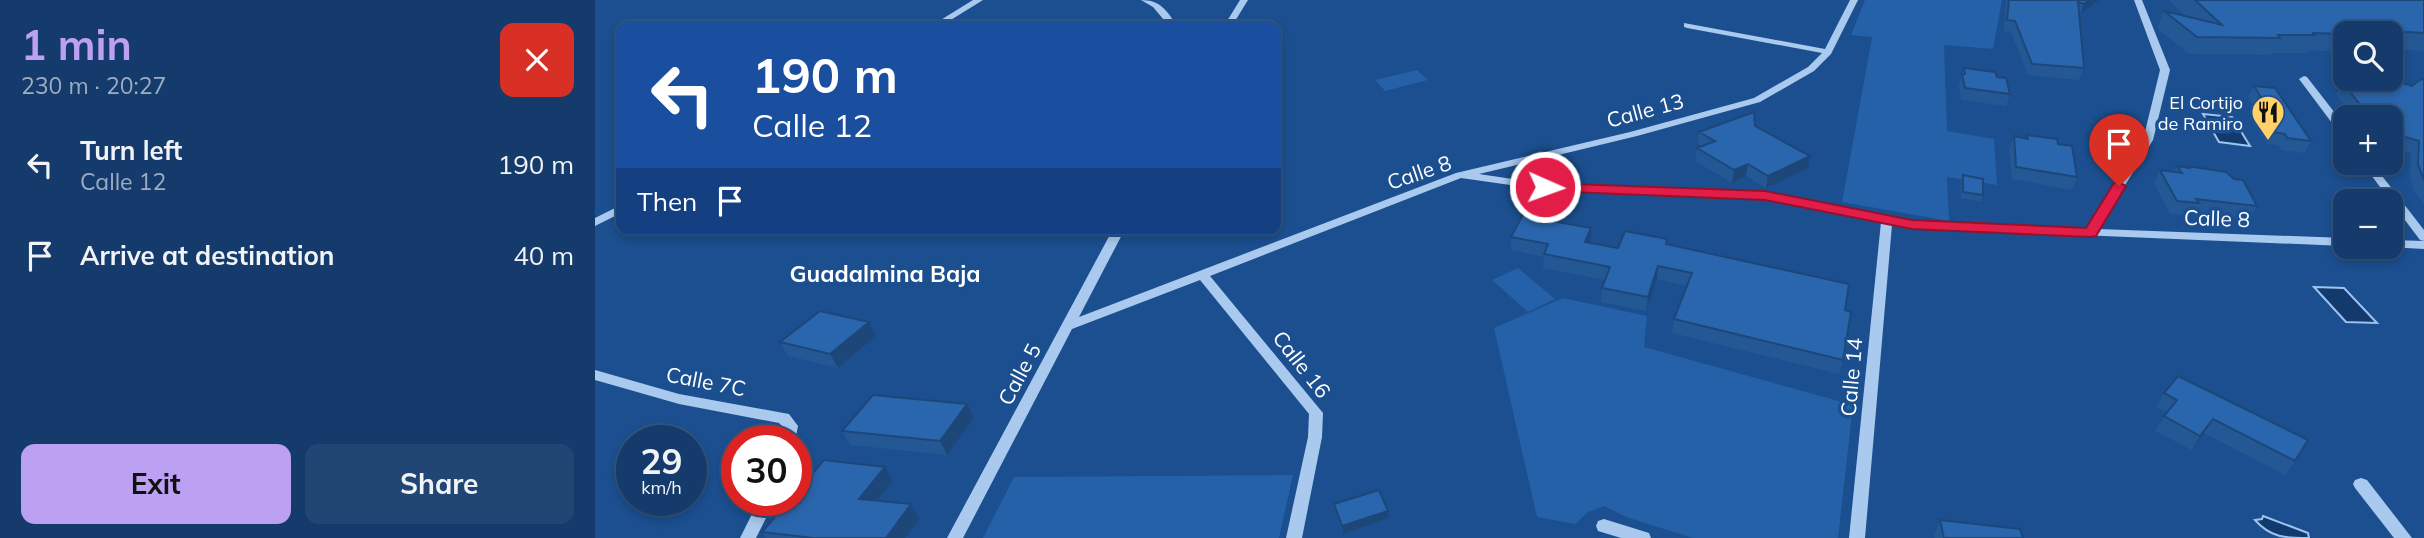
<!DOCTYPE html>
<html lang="en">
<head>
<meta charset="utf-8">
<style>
  body { margin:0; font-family:Mulish,sans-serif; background:#214673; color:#f1f3f6; height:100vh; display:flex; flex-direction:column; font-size:26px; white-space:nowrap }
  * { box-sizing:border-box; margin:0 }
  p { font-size:23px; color:#9dadc1 }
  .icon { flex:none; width:38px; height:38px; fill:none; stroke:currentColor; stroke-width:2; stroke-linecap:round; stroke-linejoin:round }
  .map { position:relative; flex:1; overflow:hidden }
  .panel { display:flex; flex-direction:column; background:#143b6b; width:595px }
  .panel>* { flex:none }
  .top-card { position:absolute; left:21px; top:21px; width:665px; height:214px; border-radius:14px; box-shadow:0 4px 10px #0003,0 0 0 2px #33557e; background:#1a4fa0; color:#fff; overflow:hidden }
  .buttons { position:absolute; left:1738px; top:21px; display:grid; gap:14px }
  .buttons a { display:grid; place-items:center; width:70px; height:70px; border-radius:14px; background:#143b6b; box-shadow:0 4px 10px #0003,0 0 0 2px #33557e; font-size:35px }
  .speed { position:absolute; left:21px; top:425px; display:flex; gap:14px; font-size:35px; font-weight:700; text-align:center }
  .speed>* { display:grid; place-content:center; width:91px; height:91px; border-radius:50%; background:#143b6b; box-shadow:0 4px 10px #0003,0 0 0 2px #33557e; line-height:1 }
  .speed small { font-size:18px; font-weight:400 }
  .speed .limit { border:10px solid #d22; background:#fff; color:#111 }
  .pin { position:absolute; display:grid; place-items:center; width:60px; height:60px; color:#fff; margin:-72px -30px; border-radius:50% 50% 50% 0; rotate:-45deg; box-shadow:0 0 7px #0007 }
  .pin .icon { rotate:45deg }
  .me { position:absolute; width:77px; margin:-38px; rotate:92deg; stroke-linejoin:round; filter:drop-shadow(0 0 5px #0008) }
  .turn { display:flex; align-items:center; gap:24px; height:147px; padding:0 21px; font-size:32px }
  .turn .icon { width:91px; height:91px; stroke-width:2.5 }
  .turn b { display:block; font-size:49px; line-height:60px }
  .then { display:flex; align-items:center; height:66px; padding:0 21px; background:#0003; gap:14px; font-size:26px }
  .round { display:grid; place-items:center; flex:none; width:74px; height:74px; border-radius:14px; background:#214673 }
  .overview { display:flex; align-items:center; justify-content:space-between; height:119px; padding:0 21px }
  h1 { font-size:42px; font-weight:700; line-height:52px; color:#bca0f2 }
  .action { display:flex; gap:14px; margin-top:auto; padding:14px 21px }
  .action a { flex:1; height:80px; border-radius:14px; background:#bca0f2; color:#111; font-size:28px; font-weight:700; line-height:80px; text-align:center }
  .action a+a { background:#214673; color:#f1f3f6 }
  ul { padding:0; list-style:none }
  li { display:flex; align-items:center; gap:21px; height:91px; padding:0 21px }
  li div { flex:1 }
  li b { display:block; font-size:26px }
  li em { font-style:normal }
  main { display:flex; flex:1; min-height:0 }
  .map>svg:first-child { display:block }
</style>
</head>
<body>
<main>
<section class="panel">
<div class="overview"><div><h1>1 min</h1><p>230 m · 20:27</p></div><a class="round" style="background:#d93025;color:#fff"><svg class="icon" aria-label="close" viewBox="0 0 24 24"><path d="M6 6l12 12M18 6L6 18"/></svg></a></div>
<ul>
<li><svg class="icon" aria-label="left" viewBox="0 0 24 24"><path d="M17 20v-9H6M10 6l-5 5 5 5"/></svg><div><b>Turn left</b><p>Calle 12</p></div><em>190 m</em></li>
<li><svg class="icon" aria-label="arrive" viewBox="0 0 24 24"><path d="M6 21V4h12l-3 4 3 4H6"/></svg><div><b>Arrive at destination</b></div><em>40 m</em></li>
</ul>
<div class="action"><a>Exit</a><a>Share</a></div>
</section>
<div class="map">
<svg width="1829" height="538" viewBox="0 0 1829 538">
  <rect width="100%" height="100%" fill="#1b4f8f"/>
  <path fill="#2461a8" d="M1270,0H1407L1398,49L1349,45L1352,131L1399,139L1402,185L1352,177L1354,221L1247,202L1277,37L1256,35Z
    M822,70L833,80L790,91L780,80Z
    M923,268L960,299L933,312L897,280Z
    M968,298L1052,316L1049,347L1258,405L1243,538H1098L1031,517L1009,506L993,512L980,524L942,517L899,328Z
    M698,475L684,538H388L419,477Z"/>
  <path fill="#123a6d" stroke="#9cc4f0" stroke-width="2" d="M1608,114L1637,117L1655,146L1624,142Z
    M1719,287L1749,288L1782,323L1751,322Z
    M1668,516L1713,533L1714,538C1690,538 1676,538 1660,520L1667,519Z"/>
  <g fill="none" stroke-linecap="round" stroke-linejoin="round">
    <path fill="#a9c9ee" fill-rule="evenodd" d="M378,0H388L346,26H336Z
      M546,0C566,0 572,11 582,26H574L558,7Z
      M645,0H653L637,26H629Z
      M1255,0H1263L1236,54L1219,71L1165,102L1042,136L884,174L950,184L1170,193L1317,222L1491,228L1548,140L1565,70L1539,0H1547L1575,70L1558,140L1503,229L1750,238V246L1317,228L1297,225L1270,538H1254L1286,222L1170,199L950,190L866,178L615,276L728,413L727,437L707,538H691L713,437L714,414L605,280L477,329L368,538H352L518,229H530L484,317L861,173L1035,132L1159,98L1213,67L1227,53L1092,28L1089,27V23L1230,49Z
      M1709,76L1712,77L1750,126V136L1746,135L1704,79Z
      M1767,163H1777L1829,230V249L1793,247H1796V240L1829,241L1825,240Z
      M26,205V213L0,226V218Z
      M0,370L84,394L194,414L203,426L200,441H186L188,427L184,423L84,404L0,380Z
      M1766,478L1772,480L1817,538H1799L1760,488L1758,484L1760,480Z
      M164,500H180L161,538H145Z
      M1009,519L1054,533L1056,538H1026L1003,531L1001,526L1003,521Z"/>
  </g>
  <path fill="#245895" d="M1411,0H1504L1484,14L1489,68L1484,80L1433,75L1416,32L1409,31Z
    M1574,0H1829V51L1796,49V33H1750V52L1713,50L1712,53H1677L1676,55L1594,54L1562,28L1569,11L1592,17Z
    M1369,68L1402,77L1415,94L1411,106L1366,100L1364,86Z
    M1829,80V204L1819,191L1815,177L1816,153L1796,148V117H1759L1741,94L1748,83L1783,82L1817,86Z
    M1659,86L1716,141L1709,153L1686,150L1683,145L1672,144L1658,122L1662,112L1653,97Z
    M1160,126L1213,168L1171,188L1151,176L1137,183L1100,161L1102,148L1106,146L1103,144L1104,132Z
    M1432,135L1463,144L1482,177L1477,190L1417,179L1414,149L1419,136L1431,138Z
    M1582,166L1592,167V166L1662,206L1655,219L1599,212L1597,216L1575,214L1559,183L1565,170L1579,172Z
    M1368,175L1388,195L1386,202L1366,198V182Z
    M960,222L996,242L995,243L1023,248L1072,239L1071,244L1250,310L1248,360L1244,374L1077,333L1079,319L1092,286L1062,279L1051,311L1006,302L1007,288L1010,280L948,268L949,257L916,250V237Z
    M281,336L243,368L193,356L185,342Z
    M1569,393L1700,461L1690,475L1609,433L1597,450L1560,431L1572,413L1561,407Z
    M379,418L352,455L255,445L247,431Z
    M298,481L283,501L324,519L310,538H171L167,532Z
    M739,504L793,511L794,518L748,534L740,511Z
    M1345,520L1428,538H1340L1339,535Z"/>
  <path fill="#1d4779" d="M1494,0H1504L1485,14L1489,4Z
    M1215,156L1213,168L1171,188L1173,176Z
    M1153,164L1151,176L1137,183L1139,170Z
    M996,228V242L990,255V242Z
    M1063,266L1062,279L1051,311L1053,297Z
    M274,322L281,336L243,368L235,354Z
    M372,404L379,418L352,455L345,441Z
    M1618,419L1609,433L1597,450L1605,436Z
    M290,467L298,481L273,513L264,499Z
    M316,504L324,519L310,538H291Z
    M793,511L794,518L748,534L747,526Z"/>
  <path fill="#2a66ad" stroke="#1d4779" stroke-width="2" d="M1414,0H1494L1489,4L1483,2L1489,68L1437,64L1420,21L1412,20Z
    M1600,0H1829V33L1795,31L1797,32L1750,34L1717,33L1721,35H1683L1685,38L1602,37L1569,11L1627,25Z
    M1369,68L1400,72L1402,77L1411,78L1415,94L1370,88L1367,74H1370Z
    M1752,79H1770L1783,82L1786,79H1793L1817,86L1826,79L1829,80V180L1823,164L1824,141L1796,133V117H1775L1748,83Z
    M1659,86L1680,88L1716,141L1692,138L1690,134L1678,132L1664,110L1675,112Z
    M1159,112L1160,126L1215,156L1173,176L1153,164L1139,170L1102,148L1120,141L1104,132Z
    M1432,135L1462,139L1463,144L1477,146L1482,177L1421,167L1419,136L1433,139Z
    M1582,166L1594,168L1592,166L1631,172L1639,179L1648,180L1662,206L1601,199L1604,203L1582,201L1565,170L1587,173Z
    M1368,175L1388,179V195L1368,192Z
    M930,211L960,216L957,221L996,228L990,242L1023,248L1030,231L1072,239L1071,244L1254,284L1250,310L1256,312L1248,360L1079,319L1097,273L1063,266L1053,297L1007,288L1015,267L949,254L953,244L916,237Z
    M225,311L274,322L235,354L185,342Z
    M1583,376L1713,440L1700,461L1618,419L1605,436L1569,416L1582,400L1569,393Z
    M278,395L372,404L345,441L247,431Z
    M229,460L290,467L264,499L316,504L291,538H218L167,532L194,500H201V493Z
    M784,490L793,511L747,526L739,504Z
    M1345,520L1425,529L1428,538H1349Z"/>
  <path fill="#e11d48" stroke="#92132f" stroke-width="2" d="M1524,182L1531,186L1501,236L1495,237L1317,229L1170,200L950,191L942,187L950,183L1170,191L1317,220L1491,228L1519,183Z"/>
  <defs>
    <symbol id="restaurant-pin" viewBox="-11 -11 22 30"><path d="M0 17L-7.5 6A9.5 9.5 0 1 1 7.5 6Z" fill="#ffd166" stroke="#1b4f8f"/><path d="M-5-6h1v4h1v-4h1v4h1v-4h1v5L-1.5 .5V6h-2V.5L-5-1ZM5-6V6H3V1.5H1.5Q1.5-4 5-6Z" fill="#111"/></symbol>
  </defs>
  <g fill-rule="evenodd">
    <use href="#restaurant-pin" x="1654" y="93" width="38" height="52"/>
  </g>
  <g text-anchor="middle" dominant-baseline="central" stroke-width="7" stroke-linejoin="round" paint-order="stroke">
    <g font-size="18" fill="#fff" stroke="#1b4f8f" text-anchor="end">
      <text x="1648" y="102">El Cortijo<tspan x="1648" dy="21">de Ramiro</tspan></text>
    </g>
    <g font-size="21" fill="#fff" stroke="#1b4f8f">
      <text transform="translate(1050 110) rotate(-15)">Calle 13</text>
      <text transform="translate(824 172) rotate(-19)">Calle 8</text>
      <text transform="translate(1622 218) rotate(2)">Calle 8</text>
      <text transform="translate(707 364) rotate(52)">Calle 16</text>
      <text transform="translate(424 374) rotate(-62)">Calle 5</text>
      <text transform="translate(1256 377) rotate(-85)">Calle 14</text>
      <text transform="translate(111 381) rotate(11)">Calle 7C</text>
    </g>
    <g font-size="23" font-weight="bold" fill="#fff" stroke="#1b4f8f">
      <text x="290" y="273">Guadalmina Baja</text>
    </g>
  </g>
</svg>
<div class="buttons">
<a><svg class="icon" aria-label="search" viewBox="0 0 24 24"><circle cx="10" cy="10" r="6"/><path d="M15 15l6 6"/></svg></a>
<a>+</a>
<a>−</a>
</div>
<div class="speed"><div>29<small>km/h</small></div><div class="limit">30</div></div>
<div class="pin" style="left:1524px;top:186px;background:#d93025"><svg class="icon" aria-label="arrive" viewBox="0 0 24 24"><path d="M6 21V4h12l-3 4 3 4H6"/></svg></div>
<svg class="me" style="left:950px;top:187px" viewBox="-20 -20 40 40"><circle r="17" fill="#e11d48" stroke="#fff" stroke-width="3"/><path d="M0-11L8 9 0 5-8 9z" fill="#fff"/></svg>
<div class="top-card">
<div class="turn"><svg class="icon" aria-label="left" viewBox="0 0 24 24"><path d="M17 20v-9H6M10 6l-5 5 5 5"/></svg><div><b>190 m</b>Calle 12</div></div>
<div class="then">Then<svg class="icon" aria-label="arrive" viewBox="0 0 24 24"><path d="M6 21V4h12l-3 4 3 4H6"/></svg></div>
</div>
</div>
</main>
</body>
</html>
